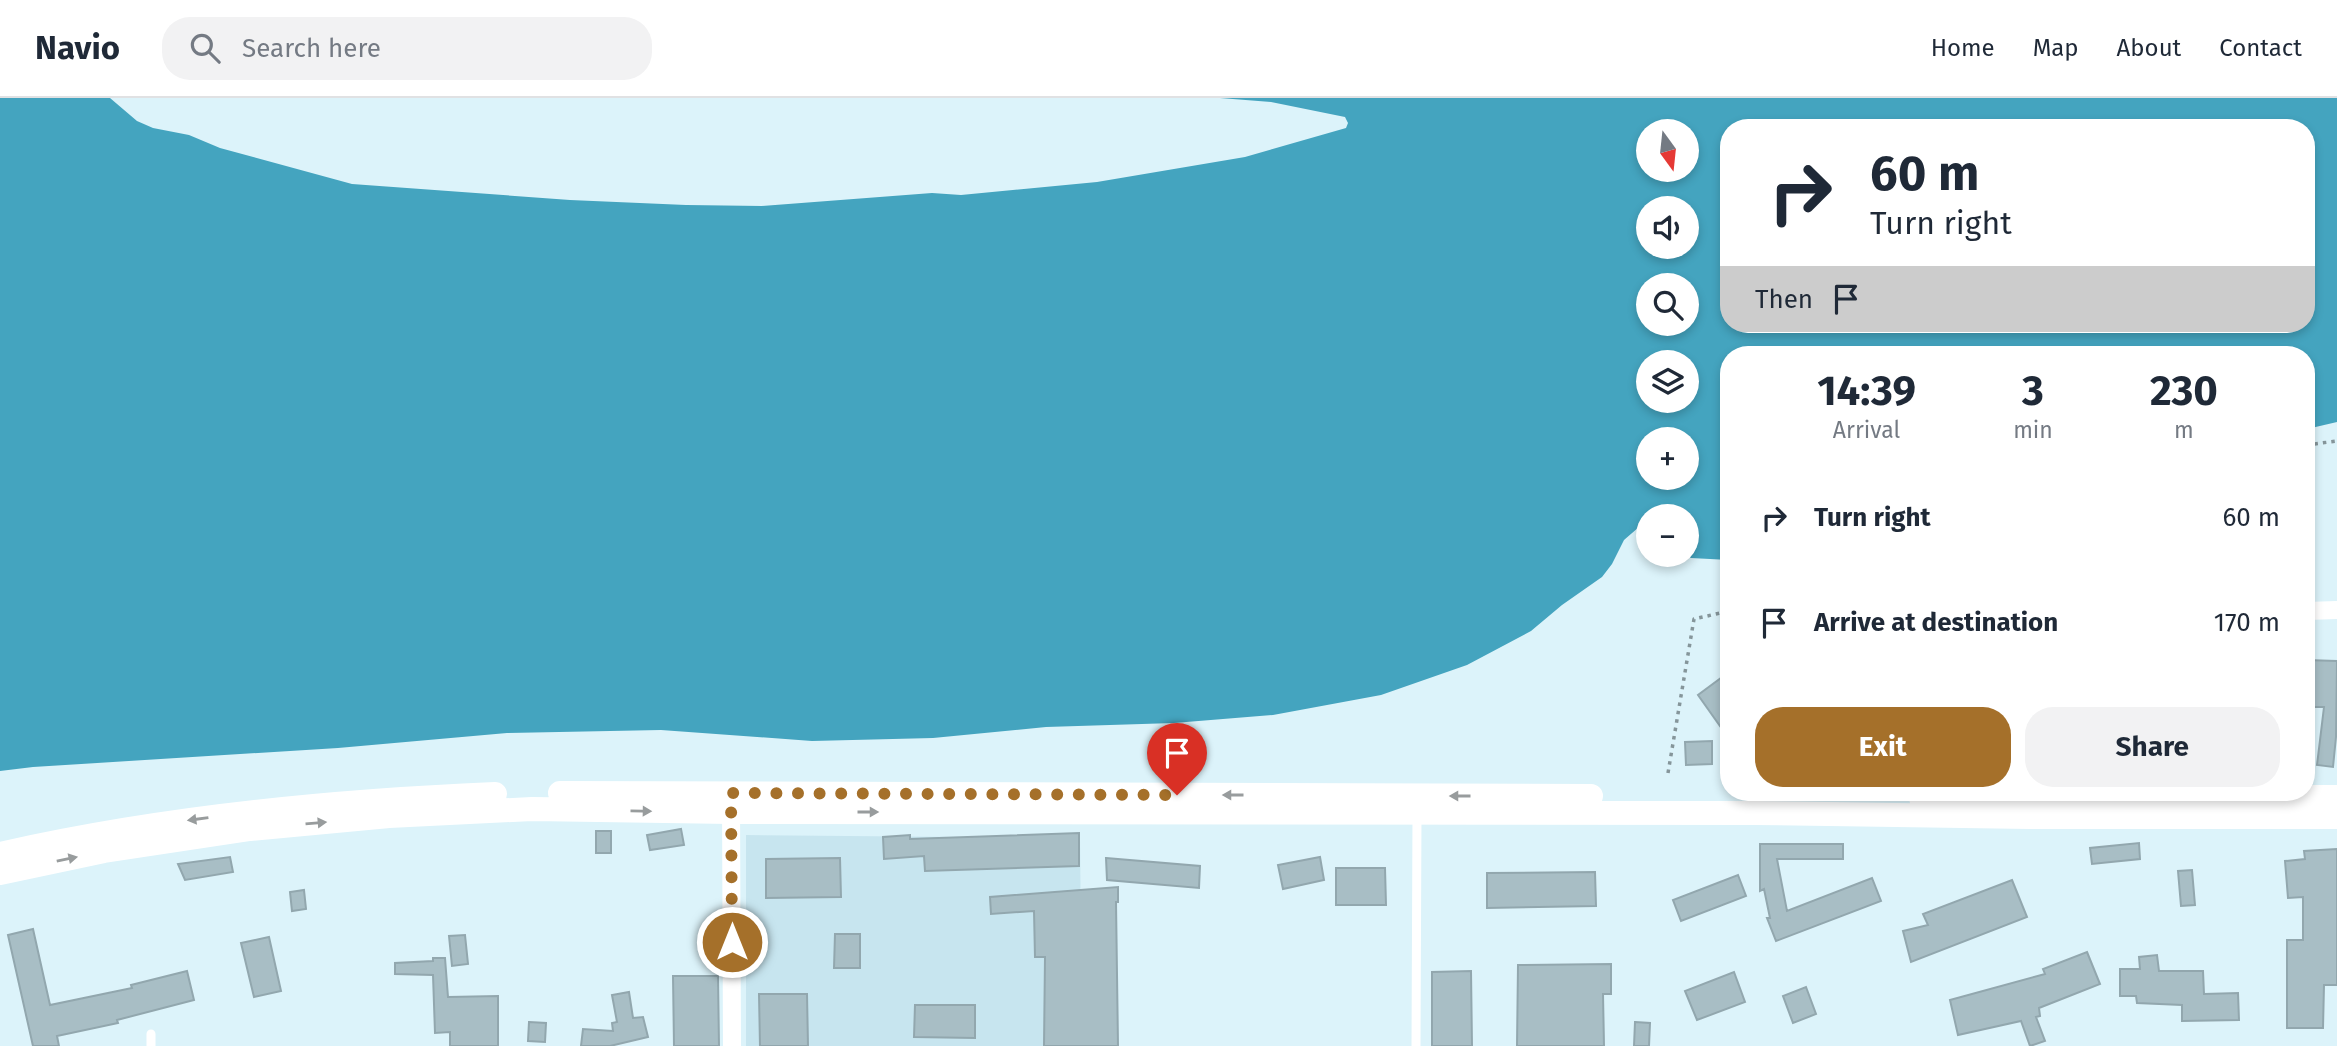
<!DOCTYPE html>
<html lang="en">
<head>
<meta charset="utf-8">
<style>
  body { margin:0; font-family:"Fira Sans",sans-serif; background:#f2f2f3; color:#1f2937; height:100vh; display:flex; flex-direction:column; font-size:26px; white-space:nowrap }
  * { box-sizing:border-box; margin:0 }
  p { font-size:23px; color:#747a83 }
  .icon { flex:none; width:38px; height:38px; fill:none; stroke:currentColor; stroke-width:2; stroke-linecap:round; stroke-linejoin:round }
  .map { position:relative; flex:1; overflow:hidden }
  .details { position:absolute; left:1720px; top:248px; width:595px; height:455px; display:flex; flex-direction:column; background:#fff; border-radius:28px; box-shadow:0 4px 10px #0003 }
  .details>* { flex:none }
  .hud { position:absolute; left:1720px; top:21px; width:595px; height:214px; border-radius:28px; box-shadow:0 4px 10px #0003; background:#fff; color:#1f2937; overflow:hidden }
  .needle { width:46px; rotate:165deg }
  .fabs { position:absolute; left:1636px; top:21px; display:grid; gap:14px }
  .fabs a { display:grid; place-items:center; width:63px; height:63px; border-radius:50%; background:#fff; box-shadow:0 4px 10px #0003; font-size:35px }
  .pin { position:absolute; display:grid; place-items:center; width:60px; height:60px; color:#fff; margin:-72px -30px; border-radius:50% 50% 50% 0; rotate:-45deg; box-shadow:0 0 7px #0007 }
  .pin .icon { rotate:45deg }
  .me { position:absolute; width:77px; margin:-38px; rotate:0deg; stroke-linejoin:round; filter:drop-shadow(0 0 5px #0008) }
  .turn { display:flex; align-items:center; gap:24px; height:147px; padding:0 35px; font-size:32px }
  .turn .icon { width:91px; height:91px; stroke-width:2.5 }
  .turn b { display:block; font-size:49px; line-height:60px }
  .then { display:flex; align-items:center; height:66px; padding:0 35px; background:#0003; gap:14px; font-size:26px }
  .eta { display:flex; justify-content:space-evenly; align-items:center; height:119px; text-align:center }
  .eta b { font-size:42px; font-weight:700; line-height:49px }
  .cta { display:flex; gap:14px; margin-top:auto; padding:14px 35px }
  .cta a { flex:1; height:80px; border-radius:28px; background:#a5702a; color:#fff; font-size:28px; font-weight:700; line-height:80px; text-align:center }
  .cta a+a { background:#f2f2f3; color:#1f2937 }
  ul { padding:0; list-style:none }
  li { display:flex; align-items:center; gap:21px; height:105px; padding:0 35px }
  li div { flex:1 }
  li b { display:block; font-size:26px }
  li em { font-style:normal }
  header { display:flex; align-items:center; gap:42px; box-sizing:border-box; height:98px; padding:0 35px; background:#fff; border-bottom:2px solid #e0e1e3 }
  header strong { font-size:33px }
  nav { display:flex; gap:38px; margin-inline-start:auto; font-size:24px }
  .search { width:490px; height:63px; background:#f2f2f3; display:flex; align-items:center; gap:18px; box-sizing:border-box; padding:0 24px; border-radius:28px; color:#747a83; font-size:26px }
  .map>svg:first-child { display:block }
</style>
</head>
<body>
<header>
<strong>Navio</strong>
<div class="search"><svg class="icon" aria-label="search" viewBox="0 0 24 24"><circle cx="10" cy="10" r="6"/><path d="M15 15l6 6"/></svg>Search here</div>
<nav><a>Home</a><a>Map</a><a>About</a><a>Contact</a></nav>
</header>
<div class="map">
<svg width="2337" height="948" viewBox="0 0 2337 948">
  <rect width="100%" height="100%" fill="#dcf3fa"/>
  <path fill="#c7e5ef" d="M746,737L1080,740L1082,948H746Z"/>
  <path fill="#44a4bf" fill-rule="evenodd" d="M0,0H110L137,23L153,30L189,37L220,50L352,86L570,102L686,107L762,108L932,95L961,97L1097,84L1245,59L1346,30L1348,25L1345,19L1271,4L1220,0H2337V324L2307,331L2306,257H1729V462L1691,460L1686,457L1687,418H1648V429H1639L1624,442L1612,466L1602,479L1562,507L1531,533L1467,567L1381,597L1273,617L1174,625L1046,629L933,640L812,643L661,632L507,635L338,650L33,669L0,673ZM1729,30H2306V226H1729ZM1648,33H1687V72H1648ZM1648,110H1687V149H1648ZM1648,187H1687V226H1648ZM1648,264H1687V303H1648ZM1648,341H1687V380H1648Z"/>
  <path fill="#a8bec5" stroke="#92a7ae" stroke-width="2" d="M2306,562L2337,563L2336,639L2333,669L2317,667L2324,609H2306Z
    M1729,574V621L1720,628L1698,597Z
    M1712,643V666L1686,667L1685,644Z
    M681,731L684,747L650,752L647,737Z
    M596,733H611V755H596Z
    M1079,735V768L925,773L924,758L884,761L883,739L910,737V741Z
    M2139,745L2140,761L2092,766L2090,750Z
    M1760,746H1843V761H1777L1787,813L1872,780L1881,803L1776,843L1767,820H1770L1764,791L1760,793Z
    M2337,751V887H2324L2323,930H2287V842H2303V799L2288,800L2285,763L2305,761L2304,753Z
    M230,759L233,774L185,782L178,766Z
    M1320,759L1324,782L1283,791L1278,767Z
    M840,760L841,799L766,800V761Z
    M1106,760L1200,768L1199,790L1107,782Z
    M1336,770H1385L1386,807H1336Z
    M2192,772L2195,807L2181,808L2178,773Z
    M1595,774L1596,808L1487,810V775Z
    M1738,777L1746,798L1681,823L1673,802Z
    M2012,782L2027,819L1911,864L1903,833L1928,827L1923,816Z
    M1118,789V804H1116L1118,948H1044L1045,859H1035L1034,813L991,816L990,799Z
    M304,792L306,811L292,813L290,794Z
    M33,831L50,907L132,890L131,887L187,873L194,902L117,922L118,925L57,938L59,948H33L8,837Z
    M835,836H860V870H834Z
    M465,837L468,866L452,868L449,838Z
    M269,839L281,893L254,899L241,845Z
    M2087,854L2100,886L2039,910L2040,918L2036,919L2045,943L2030,948L2021,923L1958,937L1950,902L2045,876L2043,871Z
    M2157,857L2159,873H2203L2204,896L2238,895L2239,922L2182,923V907L2137,905L2136,898H2120V871H2140L2139,859Z
    M433,860H445L448,899L498,898V948H450V934L435,935L433,877L395,876V865L433,863Z
    M1611,866V896H1603L1604,948H1517L1518,867Z
    M1471,873L1472,948H1432V874Z
    M1734,874L1745,904L1697,922L1685,893Z
    M673,878H718L719,948H674Z
    M1806,889L1816,916L1793,925L1783,898Z
    M629,894L633,920L643,919L648,939L610,948H581L583,931L613,933L612,925L617,924L612,897Z
    M759,896H807L808,948H760Z
    M915,907H975V940L914,939Z
    M529,924L546,925L545,944L528,943Z
    M1635,924L1650,925L1649,948H1634Z"/>
  <g fill="none" stroke-linecap="round" stroke-linejoin="round">
    <path stroke="#85959a" stroke-width="3.5" stroke-dasharray="3.5 5" stroke-linecap="butt" d="M2306,347L2337,343
      M1668,675L1694,521L1729,513"/>
    <path stroke="#fff" stroke-width="9" d="M151,948V936
      M1416,948L1417,715"/>
    <path stroke="#fff" stroke-width="18" d="M2306,513L2337,512
      M731,702L732,948"/>
    <path stroke="#fff" stroke-width="24" d="M560,695L1591,698
      M1921,700L2337,699
      M0,756C162,719 329,703 495,696
      M0,775L104,753L250,731L389,718L532,711L731,714L1755,715L2030,719H2337"/>
  </g>
  <defs><path id="oneway-solid" d="M-6-.8H1V-3.2L6.5 0L1 3.2V.8H-6Z" transform="scale(1.75)"/></defs>
  <g fill="#989c9d">
    <use href="#oneway-solid" transform="translate(1233 697) rotate(-180)"/>
    <use href="#oneway-solid" transform="translate(1460 698) rotate(-180)"/>
    <use href="#oneway-solid" transform="translate(641 713) rotate(1)"/>
    <use href="#oneway-solid" transform="translate(868 714)"/>
    <use href="#oneway-solid" transform="translate(198 721) rotate(172)"/>
    <use href="#oneway-solid" transform="translate(316 725) rotate(-5)"/>
    <use href="#oneway-solid" transform="translate(67 761) rotate(-12)"/>
  </g>
  <g fill="none" stroke-linecap="round" stroke-linejoin="round">
    <path stroke="#a5702a" stroke-width="12" stroke-dasharray="0 21.6" d="M732,844L731,695L1177,697"/>
  </g>
</svg>
<div class="fabs">
<a><svg class="needle" viewBox="-14 -14 28 28"><path d="M0-13l5 13h-10z" fill="#e53935"/><path d="M0 13l5-13h-10z" fill="#747a83"/></svg></a>
<a><svg class="icon" aria-label="sound" viewBox="0 0 24 24"><path d="M4 9h4l5-4v14l-5-4H4zM17 9q2 3 0 6"/></svg></a>
<a><svg class="icon" aria-label="search" viewBox="0 0 24 24"><circle cx="10" cy="10" r="6"/><path d="M15 15l6 6"/></svg></a>
<a><svg class="icon" aria-label="layers" viewBox="0 0 24 24"><path d="M12 4l9 5-9 5-9-5zM3 14l9 5 9-5"/></svg></a>
<a>+</a>
<a>−</a>
</div>
<div class="pin" style="left:1177px;top:697px;background:#d93025"><svg class="icon" aria-label="arrive" viewBox="0 0 24 24"><path d="M6 21V4h12l-3 4 3 4H6"/></svg></div>
<svg class="me" style="left:732px;top:844px" viewBox="-20 -20 40 40"><circle r="17" fill="#a5702a" stroke="#fff" stroke-width="3"/><path d="M0-11L8 9 0 5-8 9z" fill="#fff"/></svg>
<div class="hud">
<div class="turn"><svg class="icon" aria-label="right" viewBox="0 0 24 24"><path d="M7 20v-9h11M14 6l5 5-5 5"/></svg><div><b>60 m</b>Turn right</div></div>
<div class="then">Then<svg class="icon" aria-label="arrive" viewBox="0 0 24 24"><path d="M6 21V4h12l-3 4 3 4H6"/></svg></div>
</div>
<section class="details">
<div class="eta">
<div><b>14:39</b><p>Arrival</p></div>
<div><b>3</b><p>min</p></div>
<div><b>230</b><p>m</p></div>
</div>
<ul>
<li><svg class="icon" aria-label="right" viewBox="0 0 24 24"><path d="M7 20v-9h11M14 6l5 5-5 5"/></svg><div><b>Turn right</b></div><em>60 m</em></li>
<li><svg class="icon" aria-label="arrive" viewBox="0 0 24 24"><path d="M6 21V4h12l-3 4 3 4H6"/></svg><div><b>Arrive at destination</b></div><em>170 m</em></li>
</ul>
<div class="cta"><a>Exit</a><a>Share</a></div>
</section>
</div>
</body>
</html>
